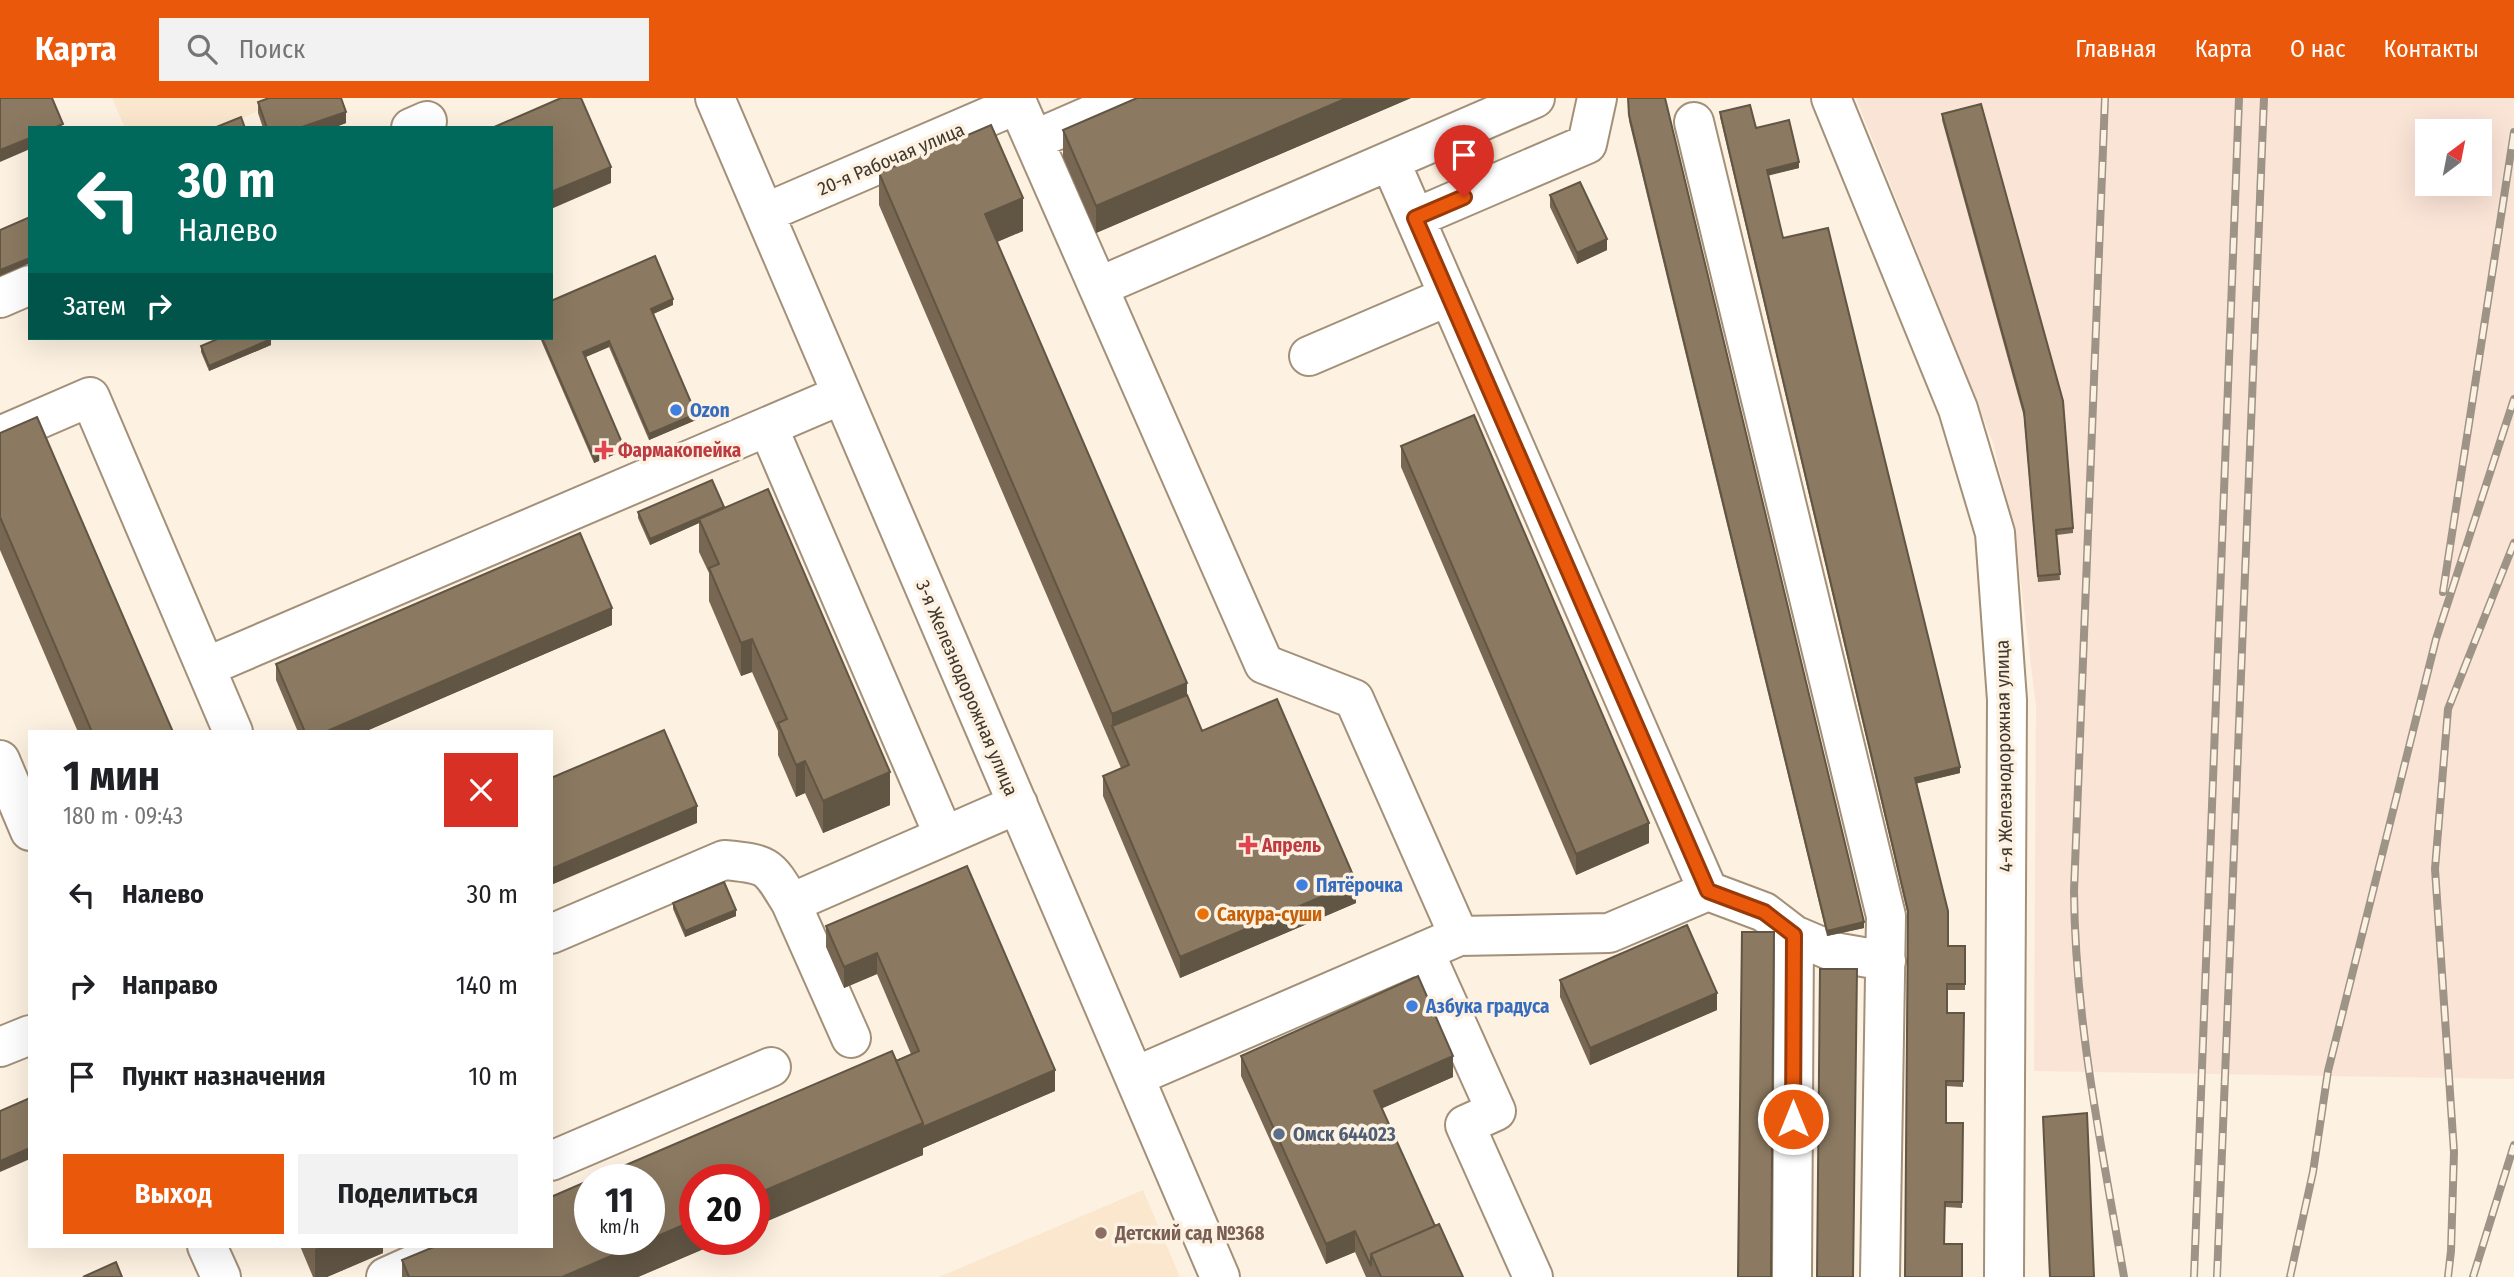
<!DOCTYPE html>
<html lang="ru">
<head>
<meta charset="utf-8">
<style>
  body { margin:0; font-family:"Fira Sans Condensed",sans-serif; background:#f2f2f2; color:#202124; height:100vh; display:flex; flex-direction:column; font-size:26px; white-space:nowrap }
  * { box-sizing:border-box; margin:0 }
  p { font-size:23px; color:#757577 }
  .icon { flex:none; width:38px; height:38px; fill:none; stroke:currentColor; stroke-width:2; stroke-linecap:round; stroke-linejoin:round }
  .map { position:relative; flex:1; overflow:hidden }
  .sheet { position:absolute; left:28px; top:632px; width:525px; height:518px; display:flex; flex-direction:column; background:#fff; border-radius:0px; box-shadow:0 7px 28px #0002 }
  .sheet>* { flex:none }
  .guide { position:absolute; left:28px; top:28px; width:525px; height:214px; border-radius:0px; box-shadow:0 7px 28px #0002; background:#00695c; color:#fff; overflow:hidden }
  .needle { width:46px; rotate:32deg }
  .controls { position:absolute; left:2415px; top:21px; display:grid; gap:14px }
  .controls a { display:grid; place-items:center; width:77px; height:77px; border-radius:0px; background:#fff; box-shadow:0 7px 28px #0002; font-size:35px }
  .speed { position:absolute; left:574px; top:1066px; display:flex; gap:14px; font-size:35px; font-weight:700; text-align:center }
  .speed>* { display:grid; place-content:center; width:91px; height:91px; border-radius:50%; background:#fff; box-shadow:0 7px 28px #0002; line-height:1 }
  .speed small { font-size:18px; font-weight:400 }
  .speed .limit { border:10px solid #d22; background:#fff; color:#111 }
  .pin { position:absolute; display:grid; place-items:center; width:60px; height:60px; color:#fff; margin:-72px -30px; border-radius:50% 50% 50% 0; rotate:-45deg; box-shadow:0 0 7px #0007 }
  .pin .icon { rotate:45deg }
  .me { position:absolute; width:77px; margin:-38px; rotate:0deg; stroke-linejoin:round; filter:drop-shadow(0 0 5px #0008) }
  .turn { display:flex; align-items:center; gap:24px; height:147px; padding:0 35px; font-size:32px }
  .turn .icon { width:91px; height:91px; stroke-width:2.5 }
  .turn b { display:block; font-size:49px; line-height:60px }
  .then { display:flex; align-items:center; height:66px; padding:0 35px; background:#0003; gap:14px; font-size:26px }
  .round { display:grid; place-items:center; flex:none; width:74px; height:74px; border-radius:0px; background:#f2f2f2 }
  .overview { display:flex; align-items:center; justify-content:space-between; height:119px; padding:0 35px }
  h1 { font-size:42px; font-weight:700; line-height:52px }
  .primary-button { display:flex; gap:14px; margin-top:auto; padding:14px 35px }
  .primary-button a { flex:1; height:80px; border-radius:0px; background:#ea580c; color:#fff; font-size:28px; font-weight:700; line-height:80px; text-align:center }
  .primary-button a+a { background:#f2f2f2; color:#202124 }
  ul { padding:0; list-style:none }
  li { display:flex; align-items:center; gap:21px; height:91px; padding:0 35px }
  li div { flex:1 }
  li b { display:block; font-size:26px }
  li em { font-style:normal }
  header { display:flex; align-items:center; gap:42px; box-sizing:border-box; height:98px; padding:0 35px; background:#ea580c; color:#fff }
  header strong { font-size:33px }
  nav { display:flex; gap:38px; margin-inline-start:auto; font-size:24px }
  .search { width:490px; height:63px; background:#f2f2f2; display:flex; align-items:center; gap:18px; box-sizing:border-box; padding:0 24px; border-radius:0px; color:#757577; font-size:26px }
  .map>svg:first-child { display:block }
</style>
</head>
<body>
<header>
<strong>Карта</strong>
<div class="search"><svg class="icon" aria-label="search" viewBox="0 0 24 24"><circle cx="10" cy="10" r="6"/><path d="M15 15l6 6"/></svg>Поиск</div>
<nav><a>Главная</a><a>Карта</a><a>О нас</a><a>Контакты</a></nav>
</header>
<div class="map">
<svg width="2514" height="1179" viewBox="0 0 2514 1179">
  <rect width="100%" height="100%" fill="#fdf1e1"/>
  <path fill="#fbe7cd" d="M112,0H287L220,30H125Z
    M1143,1092L1180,1179H939Z"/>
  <path fill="#fae4d6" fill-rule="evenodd" d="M1856,0H2514V981L2034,973L2036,608L2015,437L1993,344ZM2427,33H2480V86H2427Z"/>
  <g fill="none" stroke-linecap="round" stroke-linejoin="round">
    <defs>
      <path id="minor" d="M715,0L1220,1179
        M1015,0L1264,566L1354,601L1459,838
        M1694,24L1886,818L1880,1179
        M411,30L427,23
        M1034,42L1130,0
        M1390,63L1708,793
        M765,115L1018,6
        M1415,120L1587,46L1597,0
        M1098,189L1535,0
        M0,200L30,187
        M1309,258L1449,198
        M768,329L944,738
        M0,338L90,299L233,634
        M206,569L841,297
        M0,662L30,733
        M551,836L724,762C769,766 768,767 791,805
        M1794,837L1834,854L1886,863
        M1424,853L1496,1013L1465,1027L1533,1179
        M851,940L791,805L1018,706
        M0,949L30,937
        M1136,978L1459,838L1609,835L1708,793L1764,814L1794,837L1792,1179
        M551,1063L771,969
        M207,1148L221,1179
        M386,1179L455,1148"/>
      <path id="major" d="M1831,0L1958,311L1995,435L2007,602L2004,1179"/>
    </defs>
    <use href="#minor" stroke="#a39078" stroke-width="42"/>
    <use href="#major" stroke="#a39078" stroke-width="42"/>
    <use href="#minor" stroke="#fff" stroke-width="38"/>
    <use href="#major" stroke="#fff" stroke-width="38"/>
    <defs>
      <path id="rail" d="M2105,0L2074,793C2075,923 2102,1051 2124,1179
        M2443,494L2514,34
        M2194,1179L2239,0
        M2217,1179L2264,0
        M2290,1179L2313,1074L2328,973L2436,541L2514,301
        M2448,1179L2451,1153L2454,1054L2435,771L2448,611L2514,445
        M2473,1179L2514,1047"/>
    </defs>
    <use href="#rail" stroke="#9d9386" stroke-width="8"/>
    <use href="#rail" stroke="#fdf1e1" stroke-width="5" stroke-dasharray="16" stroke-linecap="butt"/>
  </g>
  <path fill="#786853" d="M1137,0H1411L1096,135L1063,59V32Z
    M1628,0H1666L1665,3L1864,830L1827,838L1629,23Z
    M258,4L346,25L333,30H263L258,15Z
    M1720,14L1756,30L1799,70L1768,77L1783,140L1960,675L1917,685L1948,848H1965V892H1947V915H1964L1963,989L1946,988V1025H1963L1962,1110L1945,1109L1905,1179L1908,818L1720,19Z
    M1942,16L2073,430V435L2057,437L2060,482L2038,484L2024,319L1942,22Z
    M879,75L1023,133L997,144L1202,633L1356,805L1180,880L1103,698V678L1121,670L879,107Z
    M1550,97L1607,152L1577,166L1550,109Z
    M673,207L653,216L696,322L649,342L609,249L586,259L623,353L594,365L540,240H551Z
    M271,247L209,273L201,254V248Z
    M0,335L173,634H78L0,452Z
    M1401,348L1649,745L1576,777L1401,369Z
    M724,410L890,707L823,735L805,695L796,699L778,657V633L752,574L741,578L709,503V475L699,454V425L650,447L638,420V414Z
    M612,527L364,634H298L276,582V566Z
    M967,768L1055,993L923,1050V1057L695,1141H727L638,1179H402V1162L911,956L877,876L844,890L826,849V828Z
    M673,805L736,818L685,839L673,811Z
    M1560,882L1717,912L1590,967L1560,899Z
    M1241,958L1453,979L1382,1010L1435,1128L1463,1179H1366L1355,1154L1326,1166L1241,978Z
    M300,1148H383V1155L327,1179H313Z"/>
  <path fill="#615544" d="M1347,0H1411L1096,135V108Z
    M346,14V25L333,30H299Z
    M30,40V51L0,64V52Z
    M1799,64V70L1767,78V72Z
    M611,69V85L551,111V94Z
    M1023,100V133L985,149V116Z
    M1607,141V152L1577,166V155Z
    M30,160V165L0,178V172Z
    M673,201V207L651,217V211Z
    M271,241V247L209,273V268Z
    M609,243V249L583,260V254Z
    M696,316V322L649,342V336Z
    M623,347V353L594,365V360Z
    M724,409V415L699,421V425L650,447V441Z
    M612,510V527L364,634H325Z
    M752,541V574L741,578V545Z
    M1187,585V617L1112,628V649V616Z
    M805,663V695L796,699V667Z
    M1960,669V675L1915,686V680Z
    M890,674V707L823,735V703Z
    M697,708V725L551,787V771Z
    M1649,725V745L1576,777V756Z
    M1356,784V805L1180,880V859Z
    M736,812V818L685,839V833Z
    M1864,824V830L1827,838V833Z
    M877,855V876L844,890V869Z
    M1717,895V912L1590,967V950Z
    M1453,958V979L1374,1014V993Z
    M1055,972V993L923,1050V1057L754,1129V1097L923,1025Z
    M30,1050V1061L0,1074V1063Z
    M695,1122V1141H727L638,1179H562Z
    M1355,1133V1154L1326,1166V1146Z
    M323,1148H383V1155L327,1179H315V1151Z"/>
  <path fill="#8b7961" stroke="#615544" stroke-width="2" d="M0,0H52L63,26L54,30H30V40L0,52Z
    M269,0H341L346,14L299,30H267L258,4Z
    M561,0H581L611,69L551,94V30H492Z
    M1137,0H1347L1096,108L1063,32Z
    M1628,0H1665L1864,824L1827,833L1629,17Z
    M1981,6L2063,303L2073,430L2056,432L2060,476L2038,478L2024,313L1942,16Z
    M1750,7L1756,30L1789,22L1799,64L1767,72L1783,140L1828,130L1960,669L1915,680L1948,813V848H1965V886H1947V915H1964L1963,983H1946V1025H1963L1962,1104H1945L1944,1146H1962V1179H1905L1908,813L1720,14Z
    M241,19L245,30H214Z
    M991,27L1023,100L985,116L1187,585L1112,616L879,75Z
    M1580,84L1607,141L1577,155L1550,97Z
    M30,119V160L0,172V132Z
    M655,158L673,201L651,211L696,316L649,336L609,243L583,254L623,347L594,360L542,240H551V203Z
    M220,240H271V241L209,268L201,248Z
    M1474,317L1649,725L1576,756L1401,348Z
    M37,319L173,634H92L0,419V335Z
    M712,382L724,409L650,441L638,414Z
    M768,391L890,674L823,703L805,663L796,667L778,625L787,621L752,541L741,545L709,470L719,466L699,421Z
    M580,435L612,510L325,634H305L276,566Z
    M1187,597L1202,633L1277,601L1356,784L1180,859L1103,678L1129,667L1112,628Z
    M664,632L697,708L551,771V680Z
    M967,768L1055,972L923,1029V1025L896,963L919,953L877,855L844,869L826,828Z
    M724,784L736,812L685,833L673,805Z
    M1687,827L1717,895L1590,950L1560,882Z
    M1742,834H1774L1771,1179H1738Z
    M1820,871H1857L1853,1179H1817Z
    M1418,878L1453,958L1374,993L1435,1128L1371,1156V1168L1355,1133L1326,1146L1241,958Z
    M892,953L923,1025L754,1097V1082H695V1122L562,1179H409L402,1162L436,1148H551V1099L590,1082V1141H649V1082H591Z
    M30,1000V1050L0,1063V1013Z
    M2087,1015L2094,1179H2050L2043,1019Z
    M1439,1126L1463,1179H1381L1371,1156Z
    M116,1164L122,1179H83Z"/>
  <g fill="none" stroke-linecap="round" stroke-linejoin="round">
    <defs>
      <path id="route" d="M1464,99L1415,120L1708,793L1764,814L1794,837L1793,1021"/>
    </defs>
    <use href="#route" stroke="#983908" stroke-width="18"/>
    <use href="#route" stroke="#ea580c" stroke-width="12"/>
  </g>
  <g fill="#3f7fe0" stroke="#fdf1e1" stroke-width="2.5">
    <circle cx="676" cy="312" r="7"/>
    <circle cx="1302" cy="787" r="7"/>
    <circle cx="1412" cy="908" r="7"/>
  </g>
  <g fill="#e0444e" stroke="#fdf1e1" stroke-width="2.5">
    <path d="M600.5 341.5h7v7h7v7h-7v7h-7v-7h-7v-7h7z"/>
    <path d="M1244.5 736.5h7v7h7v7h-7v7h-7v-7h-7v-7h7z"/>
  </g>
  <circle fill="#e8710a" stroke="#fdf1e1" stroke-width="2.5" cx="1203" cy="816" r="7"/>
  <circle fill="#5c6f8a" stroke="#fdf1e1" stroke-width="2.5" cx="1279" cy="1036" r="7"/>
  <circle fill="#8d6e63" stroke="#fdf1e1" stroke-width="2.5" cx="1101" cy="1135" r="7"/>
  <g text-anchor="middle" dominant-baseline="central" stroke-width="7" stroke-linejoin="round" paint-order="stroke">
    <g font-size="19" fill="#40382e" stroke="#fdf1e1">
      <text transform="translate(891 61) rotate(-23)">20-я Рабочая улица</text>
      <text transform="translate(967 590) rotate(67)">3-я Железнодорожная улица</text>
      <text transform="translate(2004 658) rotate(-91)">4-я Железнодорожная улица</text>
    </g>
    <g font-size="19" font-weight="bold" fill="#366cbe" stroke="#fdf1e1" text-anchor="start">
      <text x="690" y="312">Ozon</text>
      <text x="1316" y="787">Пятёрочка</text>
      <text x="1426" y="908">Азбука градуса</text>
    </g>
    <g font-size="19" font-weight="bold" fill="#be3a42" stroke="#fdf1e1" text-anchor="start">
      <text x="618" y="352">Фармакопейка</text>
      <text x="1262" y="747">Апрель</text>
    </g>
    <g font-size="19" font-weight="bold" fill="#c56008" stroke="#fdf1e1" text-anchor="start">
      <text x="1217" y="816">Сакура-суши</text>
    </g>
    <g font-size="19" font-weight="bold" fill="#4e5e75" stroke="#fdf1e1" text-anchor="start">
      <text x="1293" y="1036">Омск 644023</text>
    </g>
    <g font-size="19" font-weight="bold" fill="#785e54" stroke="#fdf1e1" text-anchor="start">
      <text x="1115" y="1135">Детский сад №368</text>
    </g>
  </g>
</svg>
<div class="controls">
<a><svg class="needle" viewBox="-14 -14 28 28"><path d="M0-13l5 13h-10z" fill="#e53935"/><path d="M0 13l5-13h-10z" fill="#757577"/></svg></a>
</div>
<div class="speed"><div>11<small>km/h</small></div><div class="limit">20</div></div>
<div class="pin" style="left:1464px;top:99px;background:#d93025"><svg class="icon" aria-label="arrive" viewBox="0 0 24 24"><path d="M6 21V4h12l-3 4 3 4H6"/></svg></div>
<svg class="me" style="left:1793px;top:1021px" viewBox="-20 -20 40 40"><circle r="17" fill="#ea580c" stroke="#fff" stroke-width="3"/><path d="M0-11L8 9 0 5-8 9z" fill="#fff"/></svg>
<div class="guide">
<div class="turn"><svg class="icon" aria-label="left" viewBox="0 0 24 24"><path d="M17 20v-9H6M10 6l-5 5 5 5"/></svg><div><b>30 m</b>Налево</div></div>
<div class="then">Затем<svg class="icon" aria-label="right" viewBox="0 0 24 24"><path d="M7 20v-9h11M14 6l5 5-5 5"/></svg></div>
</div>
<section class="sheet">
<div class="overview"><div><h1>1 мин</h1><p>180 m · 09:43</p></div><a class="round" style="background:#d93025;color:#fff"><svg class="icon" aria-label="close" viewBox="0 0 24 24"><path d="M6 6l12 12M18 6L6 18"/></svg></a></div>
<ul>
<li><svg class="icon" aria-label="left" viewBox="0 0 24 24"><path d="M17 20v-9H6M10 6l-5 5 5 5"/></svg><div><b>Налево</b></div><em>30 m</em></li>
<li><svg class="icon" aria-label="right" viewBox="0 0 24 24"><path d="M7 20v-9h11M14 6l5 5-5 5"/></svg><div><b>Направо</b></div><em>140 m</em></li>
<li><svg class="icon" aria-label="arrive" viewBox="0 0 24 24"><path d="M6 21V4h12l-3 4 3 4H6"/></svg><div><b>Пункт назначения</b></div><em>10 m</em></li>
</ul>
<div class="primary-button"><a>Выход</a><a>Поделиться</a></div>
</section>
</div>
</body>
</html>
